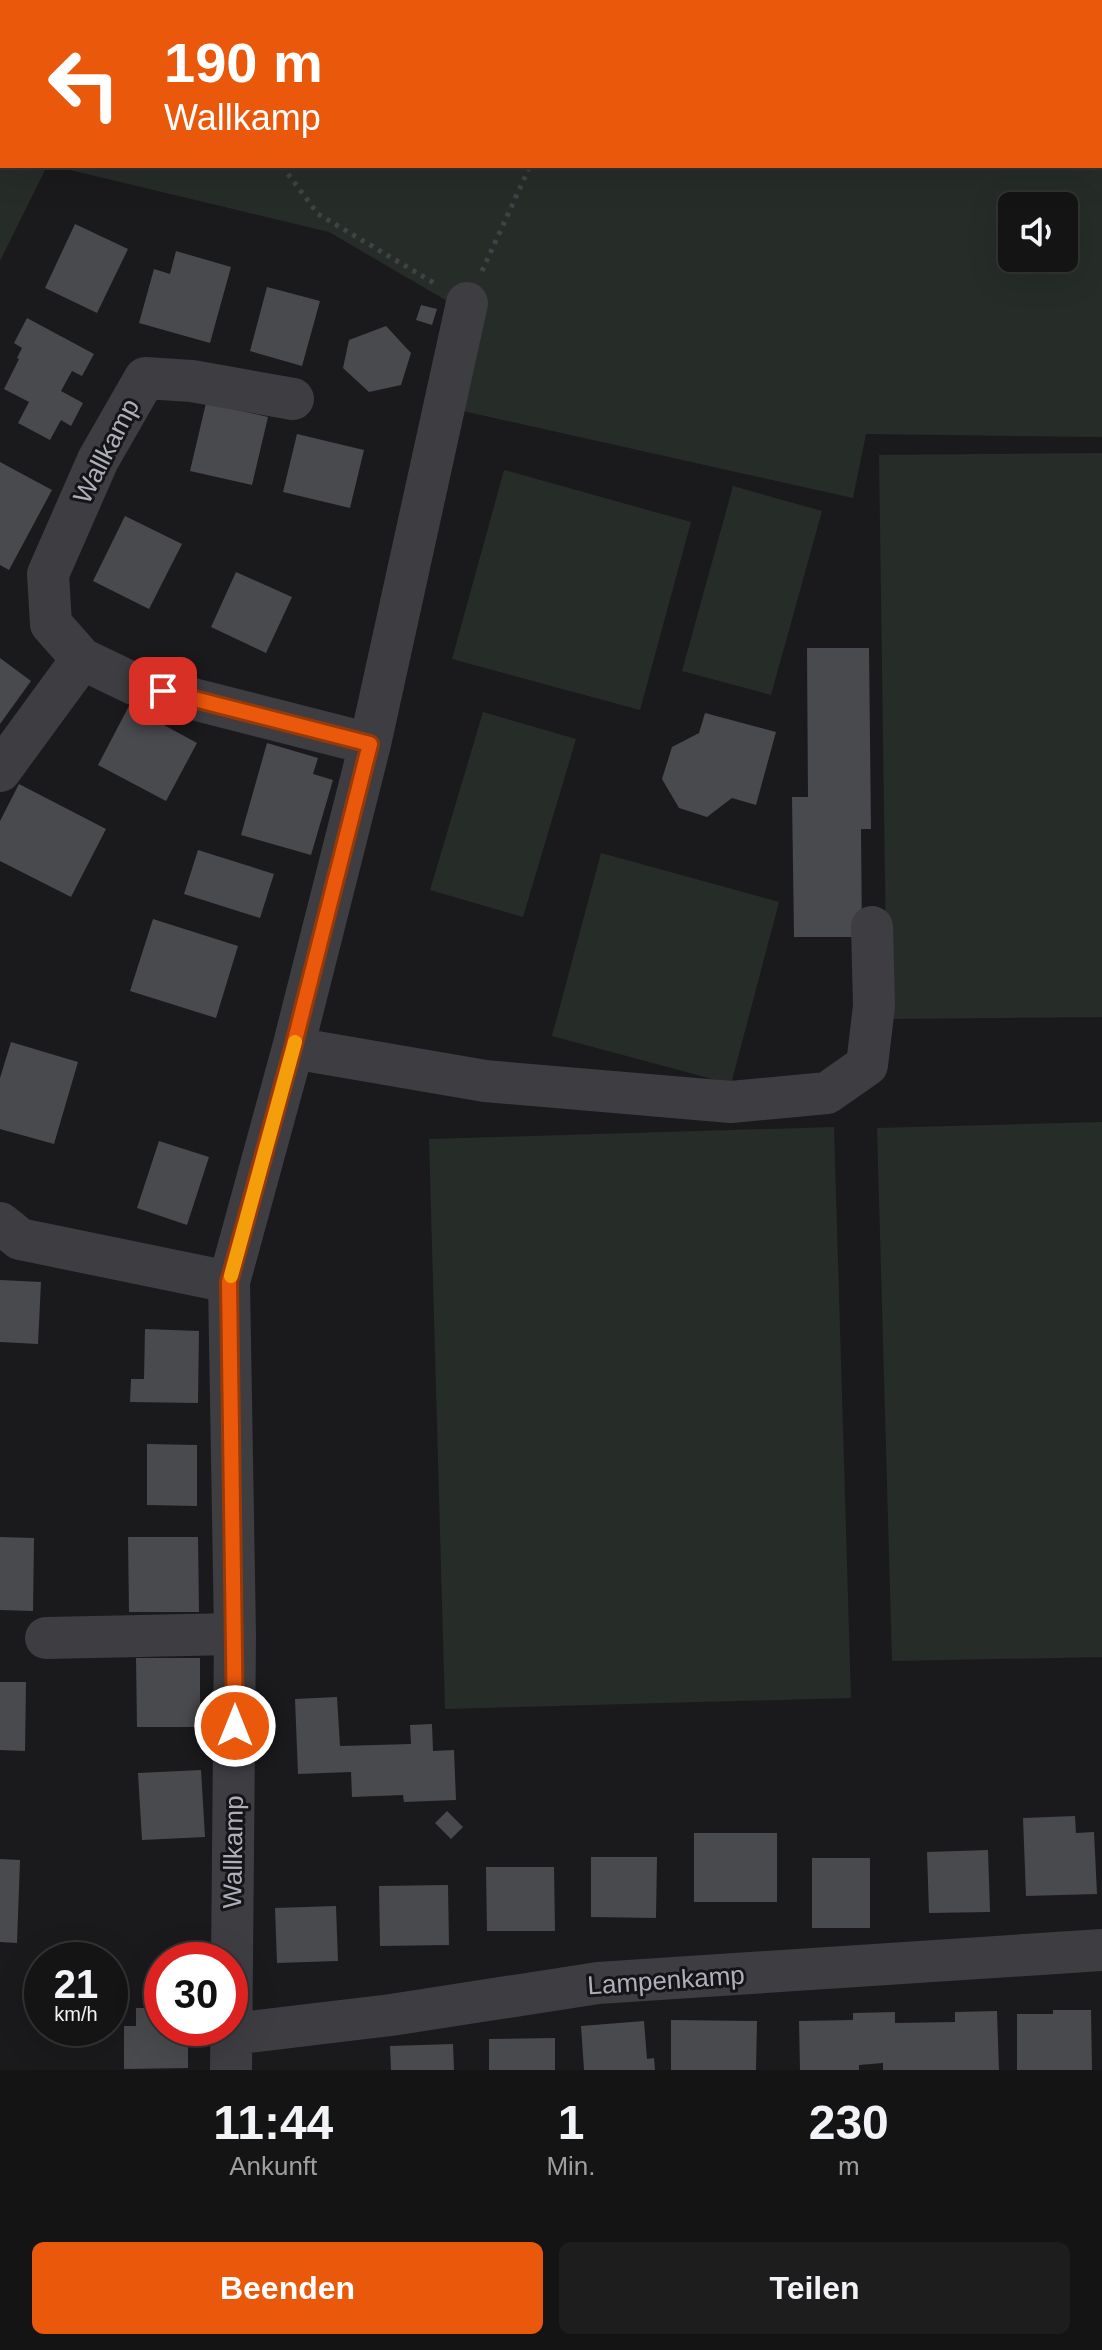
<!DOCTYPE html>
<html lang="de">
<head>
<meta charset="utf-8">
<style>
  body { margin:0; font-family:Arial,sans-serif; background:#1d1d1e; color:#f1f3f6; height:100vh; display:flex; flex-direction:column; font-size:30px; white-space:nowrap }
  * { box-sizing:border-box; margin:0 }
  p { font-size:26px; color:#9d9ea0 }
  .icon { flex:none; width:44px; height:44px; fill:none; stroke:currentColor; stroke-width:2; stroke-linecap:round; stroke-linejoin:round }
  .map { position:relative; height:2070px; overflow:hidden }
  .panel { display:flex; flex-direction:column; background:#141415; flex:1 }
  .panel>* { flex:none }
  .top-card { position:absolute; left:0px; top:0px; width:1102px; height:168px; box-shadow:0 8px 32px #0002,0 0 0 2px #333334; background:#ea580c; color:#fff; overflow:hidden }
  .controls { position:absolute; left:998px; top:192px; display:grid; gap:16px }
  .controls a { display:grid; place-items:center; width:80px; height:80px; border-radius:12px; background:#141415; box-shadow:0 8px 32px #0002,0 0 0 2px #333334; font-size:40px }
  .speed { position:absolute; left:24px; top:1942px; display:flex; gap:16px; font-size:40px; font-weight:700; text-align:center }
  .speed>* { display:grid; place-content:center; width:104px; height:104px; border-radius:50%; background:#141415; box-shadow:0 8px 32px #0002,0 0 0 2px #333334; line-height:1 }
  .speed small { font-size:20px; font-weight:400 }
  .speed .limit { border:12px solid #d22; background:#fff; color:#111 }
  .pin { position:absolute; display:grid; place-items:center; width:68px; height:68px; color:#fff; margin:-34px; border-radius:16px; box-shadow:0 4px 12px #0006 }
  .me { position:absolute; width:88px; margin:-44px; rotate:0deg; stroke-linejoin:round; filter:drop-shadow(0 0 6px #0008) }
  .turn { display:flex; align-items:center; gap:28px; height:168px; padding:0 32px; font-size:36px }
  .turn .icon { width:104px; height:104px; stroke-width:2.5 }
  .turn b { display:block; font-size:56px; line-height:68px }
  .eta { display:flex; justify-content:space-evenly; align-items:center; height:136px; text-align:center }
  .eta b { font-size:48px; font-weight:700; line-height:56px }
  .primary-button { display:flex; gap:16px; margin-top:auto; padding:16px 32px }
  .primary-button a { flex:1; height:92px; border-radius:12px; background:#ea580c; color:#fff; font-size:32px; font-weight:700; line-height:92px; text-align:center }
  .primary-button a+a { background:#1d1d1e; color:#f1f3f6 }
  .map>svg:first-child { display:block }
</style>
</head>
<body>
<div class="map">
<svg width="1102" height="2070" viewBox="0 0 1102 2070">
  <rect width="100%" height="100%" fill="#1a1a1c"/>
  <path fill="#262d28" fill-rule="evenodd" d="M0,0H1102V437L866,434L853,498L454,409L471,315L329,232L53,166H1100V2H2V166H47L0,261ZM1012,206H1064V258H1012Z
    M1102,453V1017L887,1019L879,455Z
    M504,470L691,522L640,710L452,659Z
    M733,486L822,511L771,695L682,671Z
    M483,712L576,739L523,917L430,890Z
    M601,853L779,902L731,1084L552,1036Z
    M1102,1122V1657L892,1661L877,1128Z
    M834,1127L851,1698L445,1709L429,1139Z"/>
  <path fill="#494a4e" d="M75,224L128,249L97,313L45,288Z
    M176,251L231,267L210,343L139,323L154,269L170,274Z
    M267,287L320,301L302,366L250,351Z
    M421,305L437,309L432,325L416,320Z
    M27,318L94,354L82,376L72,371L61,391L83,403L71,426L61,420L50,440L18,423L29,402L4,389L19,359L17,358L22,348L14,343Z
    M386,326L411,353L401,385L369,392L343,368L349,340Z
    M206,403L268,417L252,485L190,471Z
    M297,434L364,450L350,508L283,492Z
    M0,462L52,490L9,570L0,565Z
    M125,516L182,544L149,609L93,581Z
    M236,572L292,597L266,653L211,627Z
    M807,648H869L871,829H861L862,937H794L792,797H808Z
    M0,658L31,681L0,724Z
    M129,706L197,743L166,801L98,765Z
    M705,713L776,732L756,805L732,798L707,817L679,808L662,779L672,747L699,733Z
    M267,743L318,758L313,774L333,780L311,855L241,835Z
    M19,784L106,829L71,897L0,861V821Z
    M198,850L274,874L260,918L184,894Z
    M153,919L238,946L216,1018L130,991Z
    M11,1042L78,1062L54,1144L0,1129V1078Z
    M159,1141L209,1157L187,1225L137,1208Z
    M0,1280L41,1282L38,1344L0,1342Z
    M145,1329L199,1331L198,1403L130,1402L131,1379H144Z
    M147,1444L197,1445V1506L147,1505Z
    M0,1537L34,1538L33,1611L0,1610Z
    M128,1537H198L199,1612H129Z
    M136,1658H200V1727H137Z
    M0,1682H26L25,1751L0,1750Z
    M337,1697L340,1746L411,1744L410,1725L432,1724L433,1751L454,1750L456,1800L404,1802L403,1795L352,1797L351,1772L298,1774L295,1699Z
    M201,1770L205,1837L142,1840L138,1773Z
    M447,1811L463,1827L451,1839L435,1823Z
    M1075,1816L1076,1833L1094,1832L1097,1894L1026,1896L1023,1818Z
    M694,1833H777V1902H694Z
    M988,1850L990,1912L929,1913L927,1852Z
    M591,1857H657L656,1918L591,1917Z
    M812,1858H870V1928H812Z
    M0,1859L20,1860L17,1943L0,1942Z
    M486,1867H554L555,1931H487Z
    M448,1885L449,1945L380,1946L379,1886Z
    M336,1906L338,1961L277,1963L275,1908Z
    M136,2008H162V2028H188V2068L124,2069V2026H136Z
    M1053,2010H1091L1092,2070H1017V2014H1053Z
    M997,2011L999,2070H883V2063L859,2065V2070H800L799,2021L853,2020V2013L895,2012V2023L955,2022V2012Z
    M671,2020L757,2021L756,2070H671Z
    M644,2021L647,2059L654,2058L655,2070H584L581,2026Z
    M555,2038V2070H489V2039Z
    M453,2044L454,2070H391L390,2046Z"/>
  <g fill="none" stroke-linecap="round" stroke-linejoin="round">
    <path stroke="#414247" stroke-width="5" stroke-dasharray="4 6" stroke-linecap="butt" d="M604,2L605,0
      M0,64L2,66
      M282,166L318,214L434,283
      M482,271L530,166"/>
    <path stroke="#3d3d42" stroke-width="42" d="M293,399L192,381L145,378L98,460L48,574L51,624L82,659L134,684L370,744
      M0,771L82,659
      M293,1048L485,1081L731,1102L827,1093L867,1065L874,1006L872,927
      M0,1223L20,1239L229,1282
      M46,1638L235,1634
      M232,2034L391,2015L598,1983L1102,1950
      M231,2070L235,1634L229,1282L293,1048L370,744L467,303"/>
  </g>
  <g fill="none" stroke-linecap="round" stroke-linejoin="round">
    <defs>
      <path id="route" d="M163,691L370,744L293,1048L229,1282L235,1726"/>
    </defs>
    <use href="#route" stroke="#983908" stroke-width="20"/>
    <use href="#route" stroke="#ea580c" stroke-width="14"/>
    <path stroke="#f59e0b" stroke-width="14" d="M231,1276L295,1042"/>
  </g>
  <g text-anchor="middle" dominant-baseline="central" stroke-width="6" stroke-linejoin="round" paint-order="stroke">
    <g font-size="26" fill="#aeafba" stroke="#151517">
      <text transform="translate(106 451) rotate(-63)">Wallkamp</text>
      <text transform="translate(233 1852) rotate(-89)">Wallkamp</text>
      <text transform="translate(666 1980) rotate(-4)">Lampenkamp</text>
    </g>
  </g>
</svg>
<div class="controls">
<a><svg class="icon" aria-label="sound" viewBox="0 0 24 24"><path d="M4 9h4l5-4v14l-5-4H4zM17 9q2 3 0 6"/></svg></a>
</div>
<div class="speed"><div>21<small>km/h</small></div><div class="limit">30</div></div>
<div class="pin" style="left:163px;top:691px;background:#d93025"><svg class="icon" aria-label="arrive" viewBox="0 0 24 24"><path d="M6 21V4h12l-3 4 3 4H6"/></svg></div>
<svg class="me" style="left:235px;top:1726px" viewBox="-20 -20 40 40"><circle r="17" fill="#ea580c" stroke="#fff" stroke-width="3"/><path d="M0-11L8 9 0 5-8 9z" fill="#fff"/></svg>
<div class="top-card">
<div class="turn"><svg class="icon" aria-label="left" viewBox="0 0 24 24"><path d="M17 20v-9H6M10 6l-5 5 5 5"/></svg><div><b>190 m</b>Wallkamp</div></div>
</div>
</div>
<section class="panel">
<div class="eta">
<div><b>11:44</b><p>Ankunft</p></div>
<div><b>1</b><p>Min.</p></div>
<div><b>230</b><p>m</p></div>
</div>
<div class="primary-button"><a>Beenden</a><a>Teilen</a></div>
</section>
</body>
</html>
